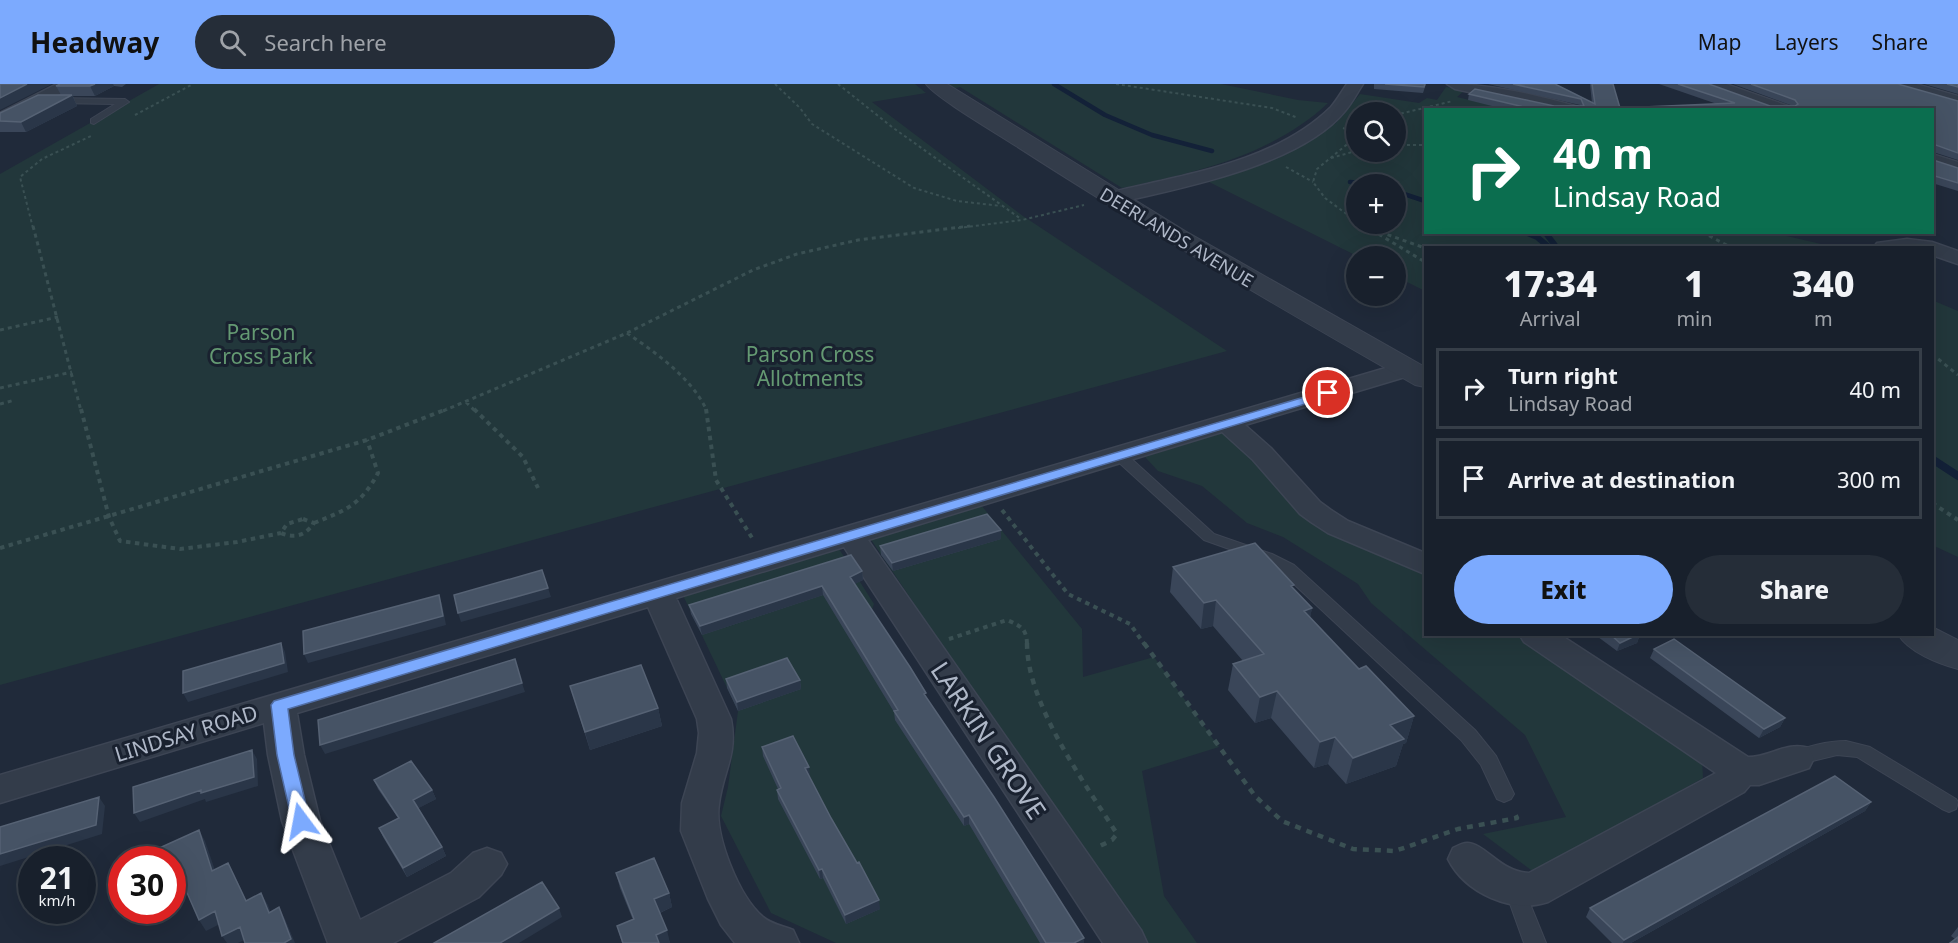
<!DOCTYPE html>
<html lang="en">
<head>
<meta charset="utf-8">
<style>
  body { margin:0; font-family:"Noto Sans",sans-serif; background:#252d38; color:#f1f3f6; height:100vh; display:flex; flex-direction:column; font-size:22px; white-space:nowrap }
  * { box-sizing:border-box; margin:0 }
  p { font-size:20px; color:#9fa3a9 }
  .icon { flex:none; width:33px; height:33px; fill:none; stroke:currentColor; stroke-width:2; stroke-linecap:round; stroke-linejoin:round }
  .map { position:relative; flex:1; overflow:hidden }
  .panel { position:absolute; left:1424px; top:162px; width:510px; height:390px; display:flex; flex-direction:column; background:#18202c; border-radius:0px; box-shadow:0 6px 24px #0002,0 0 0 2px #363e48 }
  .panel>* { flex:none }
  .hud { position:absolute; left:1424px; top:24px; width:510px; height:126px; border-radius:0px; box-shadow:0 6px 24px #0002,0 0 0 2px #363e48; background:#0b6e4f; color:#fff; overflow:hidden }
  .controls { position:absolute; left:1346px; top:18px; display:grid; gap:12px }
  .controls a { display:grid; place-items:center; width:60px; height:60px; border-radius:50%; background:#18202c; box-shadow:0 6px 24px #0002,0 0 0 2px #363e48; font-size:30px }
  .speed { position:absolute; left:18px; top:762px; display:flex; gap:12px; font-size:30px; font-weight:700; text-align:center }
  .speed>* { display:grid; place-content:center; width:78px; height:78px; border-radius:50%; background:#18202c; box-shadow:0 6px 24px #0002,0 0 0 2px #363e48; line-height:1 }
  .speed small { font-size:15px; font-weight:400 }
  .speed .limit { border:9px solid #d22; background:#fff; color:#111 }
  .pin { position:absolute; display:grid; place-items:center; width:51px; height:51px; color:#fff; margin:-26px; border:3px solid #fff; border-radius:50%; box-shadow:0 2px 6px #0007 }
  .me { position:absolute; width:66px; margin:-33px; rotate:347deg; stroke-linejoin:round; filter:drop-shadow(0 0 4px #0008) }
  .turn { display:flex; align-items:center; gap:21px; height:126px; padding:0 30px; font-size:27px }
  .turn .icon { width:78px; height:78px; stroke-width:2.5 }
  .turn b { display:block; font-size:42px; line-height:51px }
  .eta { display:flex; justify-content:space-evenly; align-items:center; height:102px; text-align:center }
  .eta b { font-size:36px; font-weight:800; line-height:42px }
  .action { display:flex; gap:12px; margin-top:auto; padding:12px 30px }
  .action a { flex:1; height:69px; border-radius:36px; background:#7caafe; color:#111; font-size:24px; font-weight:800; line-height:69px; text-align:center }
  .action a+a { background:#252d38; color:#f1f3f6 }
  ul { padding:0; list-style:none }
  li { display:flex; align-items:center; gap:18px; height:81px; margin:0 12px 9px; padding:0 18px; border:3px solid #363e48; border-radius:0px }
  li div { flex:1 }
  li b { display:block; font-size:22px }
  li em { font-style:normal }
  header { display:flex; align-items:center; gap:36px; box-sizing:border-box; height:84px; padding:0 30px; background:#7caafe; color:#111 }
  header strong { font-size:28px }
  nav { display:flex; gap:33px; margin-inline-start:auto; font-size:21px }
  .search { width:420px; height:54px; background:#252d38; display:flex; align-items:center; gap:15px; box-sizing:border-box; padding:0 21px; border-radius:33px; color:#9fa3a9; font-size:22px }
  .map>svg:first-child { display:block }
</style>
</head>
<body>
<header>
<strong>Headway</strong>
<div class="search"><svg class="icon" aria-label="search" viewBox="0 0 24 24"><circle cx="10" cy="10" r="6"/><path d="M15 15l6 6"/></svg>Search here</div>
<nav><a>Map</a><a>Layers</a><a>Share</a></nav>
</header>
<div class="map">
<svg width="1958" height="859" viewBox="0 0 1958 859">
  <rect width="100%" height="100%" fill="#202a3a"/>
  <path fill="#22373b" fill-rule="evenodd" d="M159,0H915L926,9L872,18L1023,132L1227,267L0,601V90Z
    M945,0H1221L1298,16L1328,19C1273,71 1194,89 1122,104L960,3L952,5Z
    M1446,3L1465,6L1457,13L1482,19L1509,20L1499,25L1425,26V148H1769L1834,163L1425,164V207L1395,192V172H1357L1209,98L1294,65L1336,39L1360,10L1419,19L1427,14L1437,16ZM1356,28H1395V68H1356ZM1356,100H1395V140H1356Z
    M1932,216L1958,227V473L1932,461Z
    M1224,348L1248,366L1277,400L1425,489V550L1521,551L1702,675L1703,694L1535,789L1483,750L1566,733L1525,651L1371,519L1358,500L1283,453L1247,439L1202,402L1158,387L1145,373Z
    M981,421L1082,545L1083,593L1154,573L1219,663L1142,687L1164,812L1197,859H1126L899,523L913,518L866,448Z
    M834,457L874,520L870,531L1080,859H836L771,829L721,732L728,703L738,627L679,503Z"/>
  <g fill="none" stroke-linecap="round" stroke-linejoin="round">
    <path stroke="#132138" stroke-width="4.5" d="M1054,0L1105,31L1152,51L1212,67
      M1350,98L1374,100
      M1395,107L1425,117"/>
    <path stroke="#132138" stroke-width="6" d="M1525,148L1537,153L1550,164
      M1545,148L1557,164"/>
    <path stroke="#132138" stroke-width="8" d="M1932,375L1958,392"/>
    <defs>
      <path id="service" d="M51,14L125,15L129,18L94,40L91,39V35L115,20L54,19L51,18Z
        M1120,368L1125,369L1214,450L1272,470L1294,481L1475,646L1496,672L1514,710L1511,715L1504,718L1497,715L1481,681L1461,656L1282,489L1260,476L1204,456L1115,375L1113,372L1115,369Z
        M1846,657L1870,663L1956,715L1958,718L1956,725L1949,728L1942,725L1857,673L1837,671L1796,681L1789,679L1787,674L1789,669C1807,663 1826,657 1846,657Z
        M1515,797L1522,800L1546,859H1524L1505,806L1508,800Z"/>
      <path id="minor" d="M57,0H77L74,3L0,40V29Z
        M1347,0H1363C1357,9 1352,19 1345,27C1300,82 1178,105 1111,120L1104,118L1102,114L1104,110C1180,91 1273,80 1331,23C1337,16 1342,7 1347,0Z
        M1447,0C1493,0 1535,11 1579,23L1581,26H1553L1455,5Z
        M1703,0H1726L1791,23L1793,26H1768L1706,3Z
        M1891,0H1916L1958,12V22L1894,3Z
        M1932,70L1958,78V89L1932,81Z
        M1907,155L1932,158L1958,167V180L1932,171V164L1874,163L1877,159Z
        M1406,278L1415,280L1418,285L1415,290L1245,341L1271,364L1320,418L1331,426L1348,437L1425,469V490L1328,449L1311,438L1300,430L1253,376L1222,348L868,456L1141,846L1147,859H1103L844,463L676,514L731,635C738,671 723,687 719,720C714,751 739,813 763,833C771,840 783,842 793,846L799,859H735L721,841L708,815L681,747L682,719L697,669L699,649L697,635L648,523L297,629L304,671L320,737L360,836L451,789L473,769L487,764L501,769L507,780L501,791L479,813L393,859H328L282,737L268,671L264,639L0,719V691Z
        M1519,550H1559L1748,673C1771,673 1786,657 1809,664L1814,674L1809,684L1759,701H1750L1744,708L1548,818C1512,830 1465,809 1448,775L1453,764C1457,762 1463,759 1467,759C1485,759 1500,788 1529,789L1716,689L1524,558Z"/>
      <path id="tertiary" d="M926,0H947L1185,147L1425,283V303L1415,301C1280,224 1146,146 1016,62C998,50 936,14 926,0Z
        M1932,543L1958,556V585C1939,580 1908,568 1898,550H1932Z"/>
    </defs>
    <use href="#service" stroke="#3d4554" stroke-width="2"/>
    <use href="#minor" stroke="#3d4554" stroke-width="3"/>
    <use href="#tertiary" stroke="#3d4554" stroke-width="2"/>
    <path stroke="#3a5053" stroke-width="2" stroke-dasharray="3 3" stroke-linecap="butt" d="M775,0L800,24L812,40L914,104L957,117L1001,122
      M838,0L892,43L1021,135
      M1116,0L1272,24L1298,34
      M135,31L193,0
      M1395,31L1453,17
      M1343,44L1356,49
      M1356,53L1317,85L1313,98L1325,114L1356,137
      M1395,61H1425
      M1331,74L1356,67
      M1286,83L1313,98
      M1361,140L1367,144
      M33,144L20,93L42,75L91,52
      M958,144L1022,136L1084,121"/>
    <path stroke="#3a5053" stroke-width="3" stroke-dasharray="4 4" stroke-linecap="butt" d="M33,142L81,327
      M1365,142L1425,178
      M1380,148L1425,164
      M1702,148L1732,164
      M0,246L58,233
      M627,249C656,269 692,294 707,327
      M1932,270L1958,291
      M0,304L72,288
      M466,318L475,327
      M0,320L15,316
      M443,327L627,249L753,186L797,170L858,156L970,142"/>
    <path stroke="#3a5053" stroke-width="4" stroke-dasharray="4.5 4.5" stroke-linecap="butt" d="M81,325L109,433L120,457L180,465L237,458L281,449
      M474,325L523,373L538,404
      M706,325L716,396L754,457
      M1932,419L1958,436
      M1002,426L1068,510L1130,540L1145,561
      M303,435L314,439C306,451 295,455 281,449L287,440Z
      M314,439C346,426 361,421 378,389L367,356
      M0,464L367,356L447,325
      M949,555L1007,536C1021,542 1027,545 1027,561"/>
    <path stroke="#3a5053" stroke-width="4.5" stroke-dasharray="6 6" stroke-linecap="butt" d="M1027,559C1027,621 1085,699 1117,750L1112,756L1098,763
      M1144,559L1255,712L1282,737L1353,765L1395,767L1458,745L1517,734L1513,726"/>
    <use href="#service" fill="#333c4a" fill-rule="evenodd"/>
    <use href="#minor" fill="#333c4a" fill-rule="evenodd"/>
    <use href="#tertiary" fill="#333c4a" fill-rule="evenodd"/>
  </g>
  <path fill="#3a4659" d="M60,0H126L122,3L114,2L95,12H73L77,22L26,48H0V29L61,11L56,2Z
    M1374,0H1426L1423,9L1374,5Z
    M1488,0H1555L1592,19L1590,0H1613L1620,24L1717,20L1659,0H1709L1770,22H1793L1733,0H1898L1958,17V76L1933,68V76L1958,84V107L1932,99V26H1508L1468,16L1469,10L1554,22H1580V21Z
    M1924,0H1958V10Z
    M1001,455L893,487L881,471L880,462Z
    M1173,483L1294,505L1312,524L1310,533L1359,585L1414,632L1406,659L1403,660L1396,682L1346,700L1328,680L1314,684L1271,634L1255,639L1228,606L1233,580L1243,577L1213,542L1201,545L1170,508Z
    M862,487L863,496L854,500L1084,859H1040L969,740L964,742L895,636L894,628L823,511L702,551L691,530L689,521Z
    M1594,550H1640L1637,559L1617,567Z
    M1654,565L1785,634L1780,643L1759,654L1650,574Z
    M726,595L800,596L801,605L738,627L727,604Z
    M570,602L658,624L662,642L590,666Z
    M762,663L809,683V693L880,825L846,840L823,794L820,795L778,715L777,706L778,705L763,672Z
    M374,696L432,706L436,715L418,724L442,763L446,772L407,793L383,753L379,744L398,734L378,705Z
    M1871,718L1865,727L1631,859H1612L1586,833L1590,824Z
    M616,789L669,809L672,823L660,829L670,859H622L617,842L633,836L620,804Z
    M1958,843V859L1955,855L1951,852Z"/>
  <path fill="#2a3648" d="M27,0H52L0,26V14Z
    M95,0H113L114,2L95,12L90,2Z
    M72,11L77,22L26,48L21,38Z
    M1001,446V455L893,487L892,479Z
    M862,487L863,496L851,502L850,493Z
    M822,502L823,511L702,551L700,542Z
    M548,504L551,513L461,538L458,529Z
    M439,511L442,520L446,541L308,579L304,570Z
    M1216,516L1213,542L1201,545L1204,519Z
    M1312,524L1307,550L1304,527Z
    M1639,550H1640L1637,559L1617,567L1620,559Z
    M281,559L285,568L288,588L188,618L183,609Z
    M800,596L801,605L738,627L737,618Z
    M522,599L525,608L325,670L320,661Z
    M1277,607L1271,634L1255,639L1260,613Z
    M658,624L662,642L590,666L585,648Z
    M1414,632L1406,659L1403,660L1396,682L1346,700L1353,674L1390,641Z
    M1785,634L1780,643L1759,654L1764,645Z
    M1335,653L1328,680L1314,684L1320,658Z
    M252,666L257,675L258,702L206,718L205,715L140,738L134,729Z
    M809,683L810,692L806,694L805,684Z
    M432,706L436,715L417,725L413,716Z
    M99,713L105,722L102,750L0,782V770Z
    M1871,718L1865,727L1631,859H1623L1624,856Z
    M969,731V740L964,742V733Z
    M199,746L205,757L219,798L212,787Z
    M442,763L446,772L407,793L403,784Z
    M228,779L234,790L252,828L246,817Z
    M822,785L823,794L820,795L819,786Z
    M181,795L188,806L172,814V799Z
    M261,809L268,821L275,840L269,829Z
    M669,809L672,823L657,830L654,815Z
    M879,816L880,825L846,840L845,831Z
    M279,823L285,835L295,859H284Z
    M559,824L562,833L519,859H500Z
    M215,827L222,839L206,847L199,836Z
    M240,843L246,855L238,859H227L222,852Z
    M667,846L670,859H658L656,851Z
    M1084,854V859H1074Z"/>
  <path fill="#465365" stroke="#566274" stroke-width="1.5" d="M0,0H27L0,14Z
    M60,0H95L90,2H56Z
    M1385,0H1425L1424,3Z
    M1513,0H1555L1595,20L1592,0H1613L1620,24L1735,19L1678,0H1709L1770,22H1795L1798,20L1795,16L1751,0H1898L1958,17V69L1936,61L1933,64V76L1958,84V99L1935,92L1932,95V26H1520L1516,24L1520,22L1469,10L1475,5L1554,22H1584L1581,15Z
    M1947,0H1958V3Z
    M38,11H72L21,38L0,37V29Z
    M987,430L1001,446L892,479L880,462Z
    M1255,459L1294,501L1291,502L1312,524L1304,527L1359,585L1366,582L1414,632L1390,641L1404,655L1353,674L1335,653L1320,658L1277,607L1260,613L1233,580L1264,570L1216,516L1204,519L1173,483Z
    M851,471L862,487L850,493L910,583L926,609L924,610L994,713L1084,854L1074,859H1046L969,731L964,733L894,627L898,626L822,502L700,542L689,521Z
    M542,486L548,504L458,529L454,511Z
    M439,511L443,532L304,570L303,547Z
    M1610,550H1639L1620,559Z
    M1674,555L1785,634L1764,645L1654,565Z
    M281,559L284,579L183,609V587Z
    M787,574L800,596L737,618L726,595Z
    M515,575L522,599L320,661L318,636Z
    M641,581L658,624L585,648L570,602Z
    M793,652L809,683L805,684L831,734L857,779L859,778L879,816L845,831L822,785L819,786L777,706L781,704L762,663Z
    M252,666L254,693L201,709V706L134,729L133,703Z
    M411,677L432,706L413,716L442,763L403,784L379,744L399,734L374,696Z
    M1835,692L1871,718L1624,856L1590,824Z
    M99,713L96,741L0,770V743Z
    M199,746L212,787L228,779L246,817L261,809L269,829L279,823L291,855L284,859H245L240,843L222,852L215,827L199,836L181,795L172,799V776H158L155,766Z
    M654,774L669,809L654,815L667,846L656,851L659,859H623L617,842L634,835L616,789Z
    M542,798L559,824L500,859H434Z
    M1958,853V859H1950Z"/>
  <path fill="#7caafe" stroke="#516ea5" stroke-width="1.5" d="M1328,306L1332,307V312L288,625L294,671L310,737L308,742L301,744L295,742L292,737L277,671L271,621L274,617Z"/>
  <g text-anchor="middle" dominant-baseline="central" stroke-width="6" stroke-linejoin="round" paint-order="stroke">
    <g font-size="18" fill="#aeb7c7" stroke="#19212f">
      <text transform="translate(1177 153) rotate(31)">DEERLANDS AVENUE</text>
    </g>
    <g font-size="21" fill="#649972" stroke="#19212f">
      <text x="261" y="248">Parson<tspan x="261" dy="24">Cross Park</tspan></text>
      <text x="810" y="270">Parson Cross<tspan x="810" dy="24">Allotments</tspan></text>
    </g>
    <g font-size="21" fill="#aeb7c7" stroke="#19212f">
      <text transform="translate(186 649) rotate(-17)">LINDSAY ROAD</text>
    </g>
    <g font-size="26" fill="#aeb7c7" stroke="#19212f">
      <text transform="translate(989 656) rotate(56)">LARKIN GROVE</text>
    </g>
  </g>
</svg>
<div class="controls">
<a><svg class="icon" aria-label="search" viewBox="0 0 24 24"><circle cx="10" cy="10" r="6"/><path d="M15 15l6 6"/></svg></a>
<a>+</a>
<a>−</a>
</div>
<div class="speed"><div>21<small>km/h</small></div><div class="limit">30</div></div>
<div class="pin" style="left:1328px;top:309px;background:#d93025"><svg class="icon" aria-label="arrive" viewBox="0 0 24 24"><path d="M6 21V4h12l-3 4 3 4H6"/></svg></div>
<svg class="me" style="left:301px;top:737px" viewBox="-20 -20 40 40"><path d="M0-17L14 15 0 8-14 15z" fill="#7caafe" stroke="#fff" stroke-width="4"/></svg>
<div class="hud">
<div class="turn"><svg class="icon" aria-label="right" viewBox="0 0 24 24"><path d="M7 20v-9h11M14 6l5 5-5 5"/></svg><div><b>40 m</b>Lindsay Road</div></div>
</div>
<section class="panel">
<div class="eta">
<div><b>17:34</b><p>Arrival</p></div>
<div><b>1</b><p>min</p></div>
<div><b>340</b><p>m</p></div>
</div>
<ul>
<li><svg class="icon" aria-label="right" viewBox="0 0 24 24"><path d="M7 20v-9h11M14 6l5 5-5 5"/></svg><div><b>Turn right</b><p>Lindsay Road</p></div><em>40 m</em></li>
<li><svg class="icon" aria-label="arrive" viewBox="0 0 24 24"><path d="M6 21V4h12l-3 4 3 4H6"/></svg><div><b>Arrive at destination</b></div><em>300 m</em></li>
</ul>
<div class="action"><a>Exit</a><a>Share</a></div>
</section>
</div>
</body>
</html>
